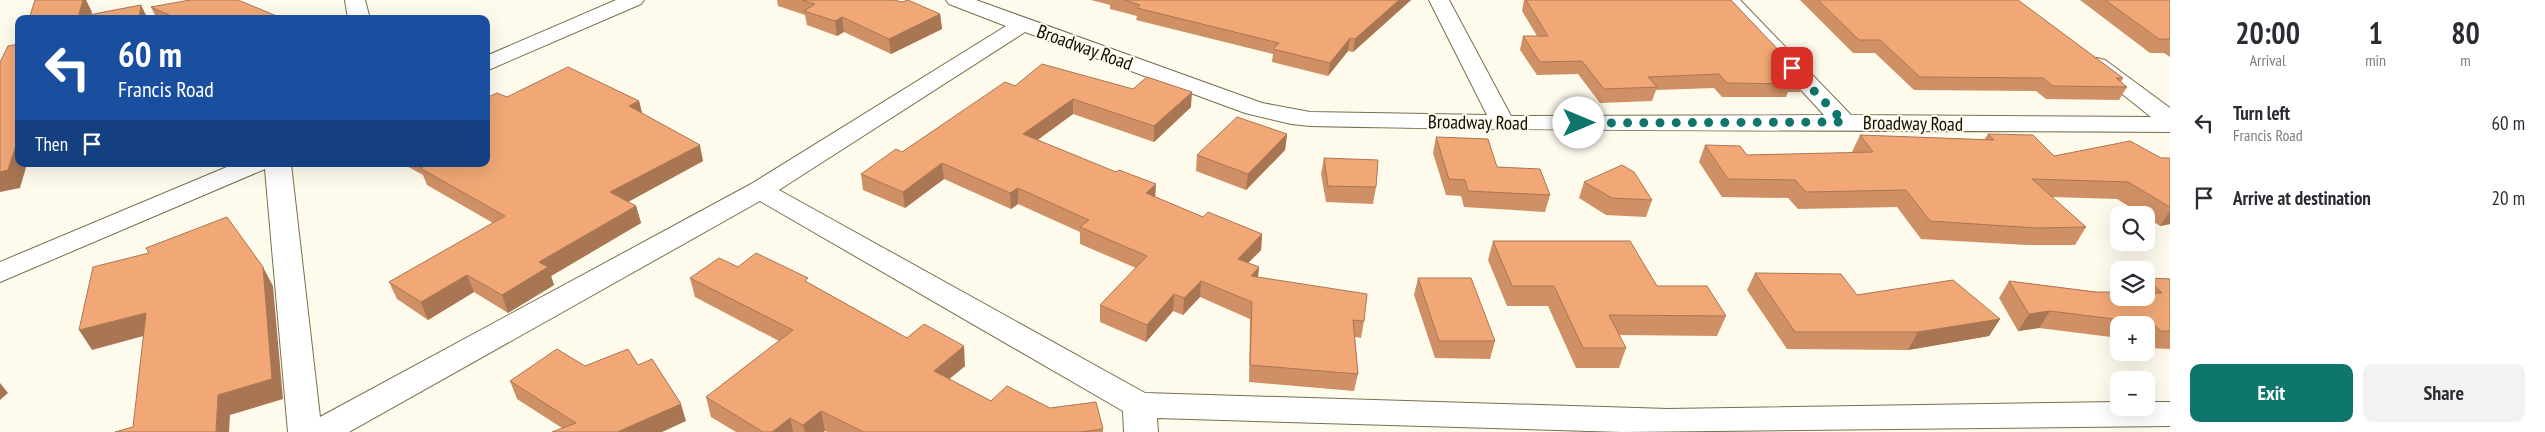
<!DOCTYPE html>
<html lang="en">
<head>
<meta charset="utf-8">
<style>
  body { margin:0; font-family:"PT Sans Narrow",sans-serif; background:#f2f2f3; color:#2b2b33; height:100vh; display:flex; flex-direction:column; font-size:19px; white-space:nowrap }
  * { box-sizing:border-box; margin:0 }
  p { font-size:16px; color:#7c7c81 }
  .icon { flex:none; width:28px; height:28px; fill:none; stroke:currentColor; stroke-width:2; stroke-linecap:round; stroke-linejoin:round }
  .map { position:relative; flex:1; overflow:hidden }
  .sheet { display:flex; flex-direction:column; background:#fff; width:375px }
  .sheet>* { flex:none }
  .banner { position:absolute; left:15px; top:15px; width:475px; height:152px; border-radius:10px; box-shadow:0 5px 20px #0002; background:#1a4fa0; color:#fff; overflow:hidden }
  .buttons { position:absolute; left:2110px; top:206px; display:grid; gap:10px }
  .buttons a { display:grid; place-items:center; width:45px; height:45px; border-radius:10px; background:#fff; box-shadow:0 5px 20px #0002; font-size:25px }
  .pin { position:absolute; display:grid; place-items:center; width:42px; height:42px; color:#fff; margin:-21px; border-radius:10px; box-shadow:0 2px 8px #0006 }
  .me { position:absolute; width:55px; margin:-28px; rotate:90deg; stroke-linejoin:round; filter:drop-shadow(0 0 4px #0008) }
  .turn { display:flex; align-items:center; gap:18px; height:105px; padding:0 20px; font-size:22px }
  .turn .icon { width:65px; height:65px; stroke-width:2.5 }
  .turn b { display:block; font-size:35px; line-height:42px }
  .then { display:flex; align-items:center; height:48px; padding:0 20px; background:#0003; gap:10px; font-size:19px }
  .eta { display:flex; justify-content:space-evenly; align-items:center; height:85px; text-align:center }
  .eta b { font-size:30px; font-weight:700; line-height:35px }
  .action { display:flex; gap:10px; margin-top:auto; padding:10px 20px }
  .action a { flex:1; height:58px; border-radius:10px; background:#0f766e; color:#fff; font-size:20px; font-weight:700; line-height:58px; text-align:center }
  .action a+a { background:#f2f2f3; color:#2b2b33 }
  ul { padding:0; list-style:none }
  li { display:flex; align-items:center; gap:15px; height:75px; padding:0 20px }
  li div { flex:1 }
  li b { display:block; font-size:19px }
  li em { font-style:normal }
  main { display:flex; flex:1; min-height:0 }
  .map>svg:first-child { display:block }
</style>
</head>
<body>
<main>
<div class="map">
<svg width="2170" height="432" viewBox="0 0 2170 432">
  <rect width="100%" height="100%" fill="#fefaec"/>
  <g fill="none" stroke-linecap="round" stroke-linejoin="round">
    <defs>
      <path id="minor" d="M345,0H365L370,19H348Z
        M616,0H644L641,4L486,71V56Z
        M946,0H976L1262,103L1310,112L1487,115L1429,0H1449L1511,116L1824,115L1718,0H1740L1851,115L2151,117L2086,65L2089,60L2097,58L2105,60L2170,108V132C1883,130 1597,132 1310,126L1291,124L1245,113L1025,32L779,190L1145,393L1668,409L2119,402V408H2146V402H2170V426L1622,432L1157,418L1158,432H1124L1123,411L760,201L349,432H288L265,169L0,282V262L234,164H291L320,417L751,184L1006,26L949,4Z"/>
    </defs>
    <use href="#minor" stroke="#786f4f" stroke-width="2"/>
    <use href="#minor" fill="#fff" fill-rule="evenodd"/>
  </g>
  <path fill="#cf9065" d="M777,0H894L940,14L942,29L891,54L844,32L837,36L807,25L805,15L778,6Z
    M1091,0H1411L1353,52L1348,51L1328,76L1272,62L1273,54L1136,20L1137,16L1110,9V5Z
    M1524,0H1731L1805,78L1800,92H1788L1786,97H1722L1714,88L1656,90L1652,101L1600,103L1578,74L1537,75L1520,50L1523,36H1537L1522,11Z
    M1800,0H2018L2123,78L2121,82L2127,87L2119,100L2046,99L2036,91L1914,90L1875,53H1853Z
    M2080,0H2170V57L2164,53H2150Z
    M151,7L284,19H157Z
    M1015,86L1191,107L1154,142L1073,114L1037,140L1155,197L1203,217L1262,234L1261,250L1248,263L1259,267L1258,278L1364,321L1361,338L1355,337L1358,374L1354,391L1249,382L1250,319L1200,297L1183,315L1173,311L1146,342L1100,322V305L1136,268L1080,244V232L1018,204L1011,209L944,179L905,208L863,190L861,174L902,152Z
    M507,97L639,101L642,113L703,161L628,202L636,206L641,223L551,276L554,285L508,313L474,292L428,320L397,299L389,282L493,223L427,185L423,175L403,164H486Z
    M1287,134L1285,150L1246,190L1196,171L1197,155Z
    M1988,134L2054,156L2170,158V224L2160,226L2146,217V215H2143L2117,199L2052,197L2086,227L2075,245H2027L1921,239L1897,207L1798,209L1788,198L1722,197L1699,162L1705,145L1747,155L1853,153L1852,152L1860,135L1984,140Z
    M1436,137L1497,167L1550,195L1545,212L1464,207L1461,196L1446,195L1433,153Z
    M1324,158L1376,187L1373,204L1326,202L1321,174Z
    M1584,182L1652,200L1646,217L1606,215L1579,198Z
    M1493,241L1657,286L1726,316L1717,336L1619,335L1626,348L1619,368H1576L1548,306H1507L1488,260Z
    M738,267L809,283L907,338L965,366L949,379L991,401L1050,408L1103,429V432H827L825,431L823,432H736L711,417L706,397L779,341L695,297L690,278Z
    M1755,273L1857,295L2000,319L1989,336L1908,350L1787,349L1747,290Z
    M1418,278L1495,341L1490,359L1435,358L1414,295Z
    M2146,278L2170,279V349L2148,348L2146,346V325H2119V338L2039,328L2018,331L1999,298L2009,281L2146,298Z
    M638,365L686,421L562,428L517,399L510,381L585,366Z"/>
  <path fill="#a97653" d="M83,0H86L92,12L90,19L78,17Z
    M1399,0H1411L1353,52L1355,39Z
    M141,5L148,19H139Z
    M940,14L942,29L891,54L889,39Z
    M842,17L844,32L837,36L835,21Z
    M1350,38L1348,51L1328,76L1330,63Z
    M1192,92L1191,107L1154,142V126Z
    M1073,99V114L1024,150L1023,134Z
    M639,101L643,117L629,106Z
    M1287,134L1285,150L1246,190L1248,174Z
    M19,136V164H27L20,188L0,192V172Z
    M700,145L703,161L615,209L610,192Z
    M942,163L944,179L905,208L903,192Z
    M1156,184L1155,200L1146,193Z
    M1018,188V204L1011,209L1010,193Z
    M636,206L641,223L551,276L554,285L508,313L502,295L539,262Z
    M2170,211V224L2160,226Z
    M1262,234L1261,250L1236,275L1238,259Z
    M263,267L273,286L283,399L230,415L229,432H216L218,395Z
    M1259,267L1257,284L1251,276Z
    M467,275L474,292L428,320L421,302Z
    M1201,281L1200,297L1183,315L1184,298Z
    M1174,294L1173,311L1146,342L1147,325Z
    M2050,311L2039,328L2018,331L2029,314Z
    M146,313L158,332L92,350L79,330Z
    M2000,319L1989,336L1908,350L1918,332Z
    M964,346L965,366L936,390L934,371Z
    M0,383L8,393L0,400Z
    M681,404L686,421L662,432H617Z
    M821,411L825,431L823,432H805L803,425Z
    M790,418L793,432H772Z"/>
  <path fill="#f1a876" stroke="#a97653" d="M35,0H83L78,17L141,5L139,19H29Z
    M190,0H238L284,19H178L151,7Z
    M802,0H894L902,2L908,0L940,14L889,39L842,17L835,21L804,11L815,4Z
    M1124,0H1399L1355,39L1350,38L1330,63L1273,49L1279,43L1137,8L1140,5Z
    M1526,0H1731L1805,78H1787L1792,84L1727,83L1719,74L1648,77L1657,87L1604,89L1582,61L1540,62L1523,36H1548Z
    M1818,0H2018L2123,78H2116L2127,87L2053,86L2043,78L1920,77L1880,40H1859Z
    M2105,0H2170V39H2159Z
    M19,44V136L8,170L0,172V62L8,46Z
    M1042,64L1133,89L1147,77L1192,92L1154,126L1073,99L1023,134L1116,172L1119,170L1156,184L1146,193L1203,217L1208,212L1262,234L1238,259L1259,267L1251,276L1367,294L1364,321L1353,320L1358,374L1250,365L1252,302L1201,281L1184,298L1174,294L1147,325L1100,305L1147,256L1080,227L1089,220L1018,188L1010,193L942,163L903,192L861,174L896,149L902,152L1005,82L1015,86Z
    M568,67L639,101L629,106L700,145L610,192L636,206L539,262L548,267L502,295L467,275L421,302L389,282L505,216L420,168L428,165L426,164H486V98L497,93L507,97Z
    M1237,117L1287,134L1248,174L1197,155Z
    M1988,134L2033,135L2054,156L2130,141L2161,158H2170V207L2128,182L2032,179L2086,227L2037,228L1930,221L1906,190L1806,192L1795,180L1728,179L1705,145L1740,146L1747,155L1873,152L1860,135L1994,140Z
    M1436,137L1488,139L1497,167L1540,169L1550,195L1468,191L1465,180L1449,179Z
    M1324,158L1378,160L1376,187L1328,186Z
    M1622,165L1634,172L1652,200L1612,198L1584,182Z
    M227,217L263,267L272,379L218,395L216,432H115L133,427L146,313L79,330L93,267L149,253L146,248Z
    M1493,241H1630L1657,286H1707L1726,316L1609,315L1626,348H1583L1554,286H1512Z
    M756,253L808,278L805,281L907,338L924,324L964,346L934,371L991,401L1007,386L1050,408L1096,402L1103,429L1080,432H864L821,411L803,425L790,418L772,432H763L706,397L793,330L690,278L719,258L738,267Z
    M1755,273L1841,274L1857,295L1953,280L2000,319L1918,332H1795Z
    M1418,278H1471L1495,341H1439Z
    M2146,278L2170,279V331H2160L2154,324L2050,311L2029,314L2009,281L2095,292H2119V298H2146V293H2162Z
    M557,349L585,366L628,349L638,365L652,359L681,404L617,432H552L576,423L510,381Z"/>
  <g fill="none" stroke-linecap="round" stroke-linejoin="round">
    <path stroke="#0f766e" stroke-width="9" stroke-dasharray="0 16.2" d="M1579,123L1844,122L1792,68"/>
  </g>
  <g text-anchor="middle" dominant-baseline="central" stroke-width="4" stroke-linejoin="round" paint-order="stroke">
    <g font-size="19" fill="#0f0c02" stroke="#fefaec">
      <text transform="translate(1085 47) rotate(20)">Broadway Road</text>
      <text transform="translate(1478 122) rotate(1)">Broadway Road</text>
      <text transform="translate(1913 123) rotate(1)">Broadway Road</text>
    </g>
  </g>
</svg>
<div class="buttons">
<a><svg class="icon" aria-label="search" viewBox="0 0 24 24"><circle cx="10" cy="10" r="6"/><path d="M15 15l6 6"/></svg></a>
<a><svg class="icon" aria-label="layers" viewBox="0 0 24 24"><path d="M12 4l9 5-9 5-9-5zM3 14l9 5 9-5"/></svg></a>
<a>+</a>
<a>−</a>
</div>
<div class="pin" style="left:1792px;top:68px;background:#d93025"><svg class="icon" aria-label="arrive" viewBox="0 0 24 24"><path d="M6 21V4h12l-3 4 3 4H6"/></svg></div>
<svg class="me" style="left:1579px;top:123px" viewBox="-20 -20 40 40"><circle r="19" fill="#fff"/><path d="M0-13L10 11 0 6-10 11z" fill="#0f766e"/></svg>
<div class="banner">
<div class="turn"><svg class="icon" aria-label="left" viewBox="0 0 24 24"><path d="M17 20v-9H6M10 6l-5 5 5 5"/></svg><div><b>60 m</b>Francis Road</div></div>
<div class="then">Then<svg class="icon" aria-label="arrive" viewBox="0 0 24 24"><path d="M6 21V4h12l-3 4 3 4H6"/></svg></div>
</div>
</div>
<section class="sheet">
<div class="eta">
<div><b>20:00</b><p>Arrival</p></div>
<div><b>1</b><p>min</p></div>
<div><b>80</b><p>m</p></div>
</div>
<ul>
<li><svg class="icon" aria-label="left" viewBox="0 0 24 24"><path d="M17 20v-9H6M10 6l-5 5 5 5"/></svg><div><b>Turn left</b><p>Francis Road</p></div><em>60 m</em></li>
<li><svg class="icon" aria-label="arrive" viewBox="0 0 24 24"><path d="M6 21V4h12l-3 4 3 4H6"/></svg><div><b>Arrive at destination</b></div><em>20 m</em></li>
</ul>
<div class="action"><a>Exit</a><a>Share</a></div>
</section>
</main>
</body>
</html>
